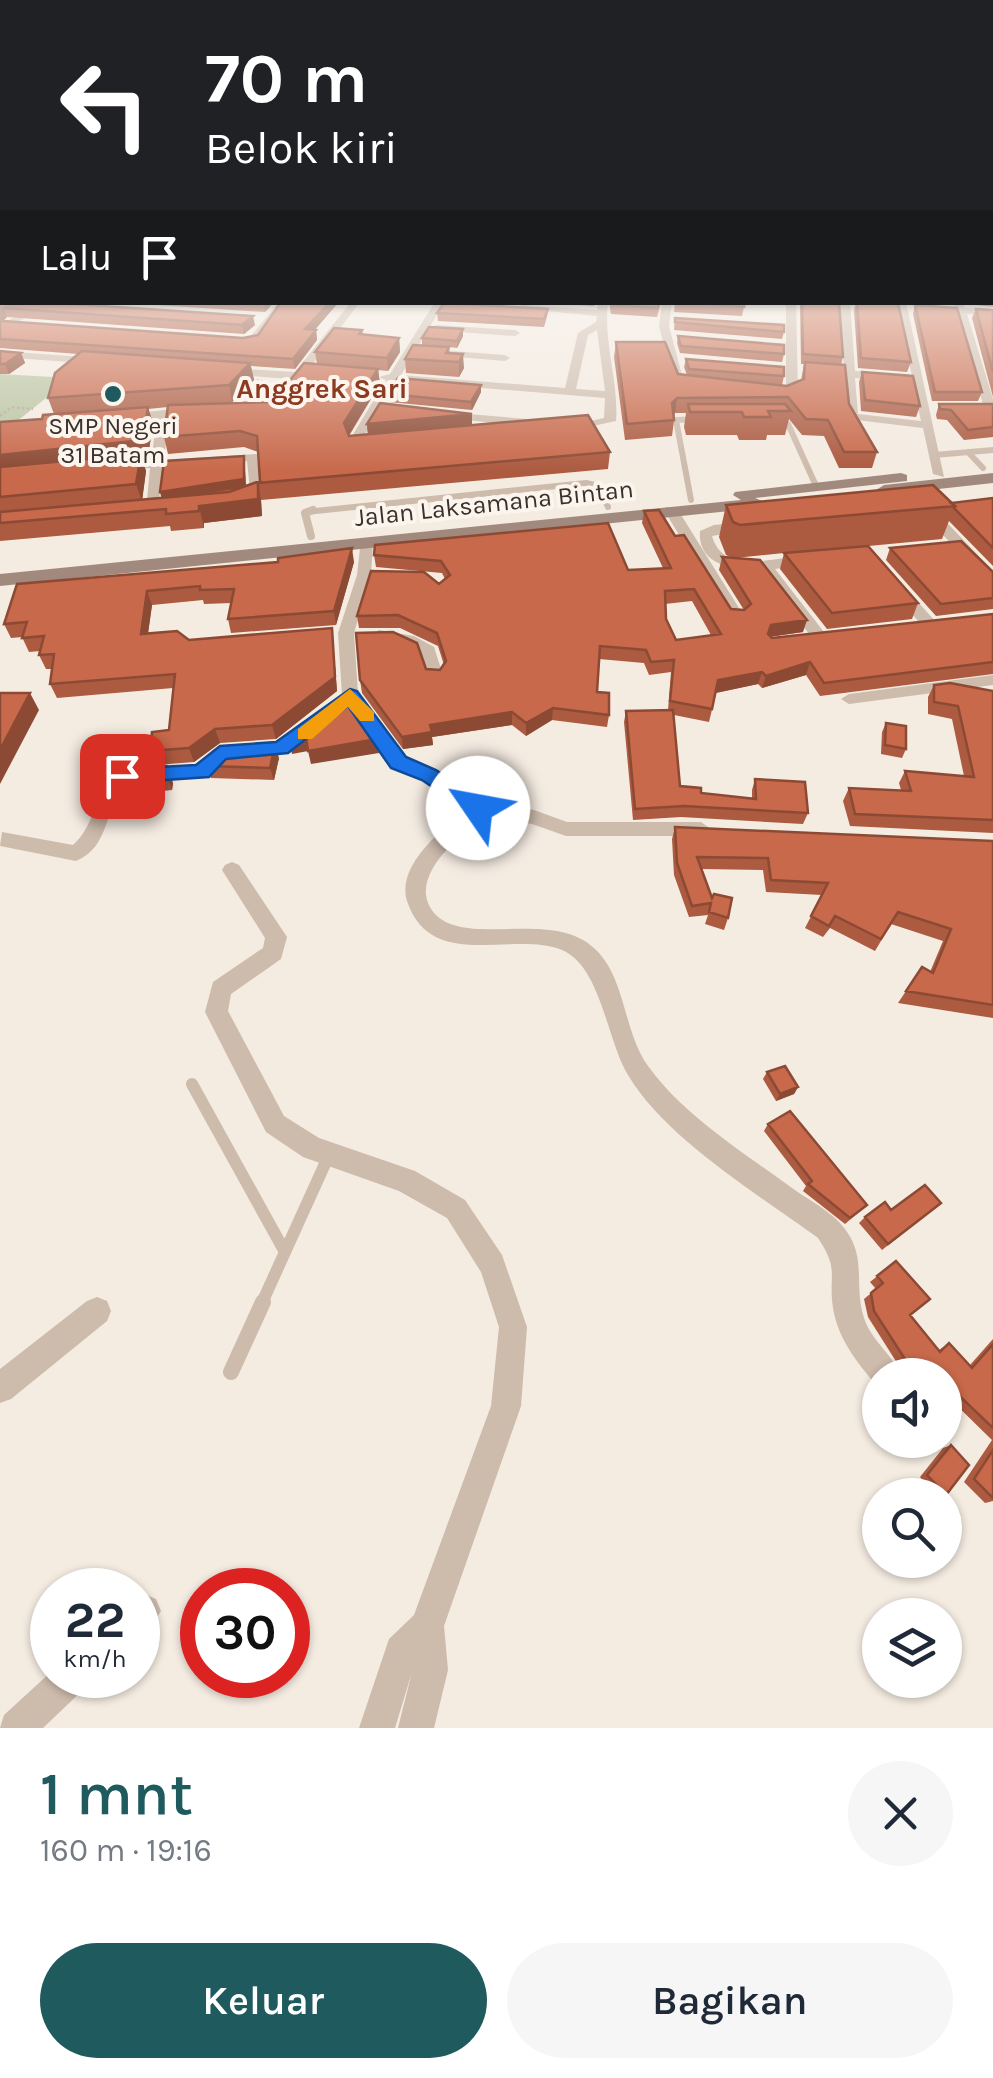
<!DOCTYPE html>
<html lang="id">
<head>
<meta charset="utf-8">
<style>
  body { margin:0; font-family:Karla,sans-serif; background:#f6f6f7; color:#1f2937; height:100vh; display:flex; flex-direction:column; font-size:38px; white-space:nowrap }
  * { box-sizing:border-box; margin:0 }
  p { font-size:32px; color:#747a83 }
  .icon { flex:none; width:55px; height:55px; fill:none; stroke:currentColor; stroke-width:2; stroke-linecap:round; stroke-linejoin:round }
  .map { position:relative; height:1728px; overflow:hidden }
  .sheet { display:flex; flex-direction:column; background:#fff; flex:1 }
  .sheet>* { flex:none }
  .top-card { position:absolute; left:0px; top:0px; width:995px; height:305px; box-shadow:0 2px 8px #0004; background:#202124; color:#fff; overflow:hidden }
  .fabs { position:absolute; left:862px; top:1358px; display:grid; gap:20px }
  .fabs a { display:grid; place-items:center; width:100px; height:100px; border-radius:50%; background:#fff; box-shadow:0 2px 8px #0004; font-size:50px }
  .speed { position:absolute; left:30px; top:1568px; display:flex; gap:20px; font-size:50px; font-weight:700; text-align:center }
  .speed>* { display:grid; place-content:center; width:130px; height:130px; border-radius:50%; background:#fff; box-shadow:0 2px 8px #0004; line-height:1 }
  .speed small { font-size:25px; font-weight:400 }
  .speed .limit { border:15px solid #d22; background:#fff; color:#111 }
  .pin { position:absolute; display:grid; place-items:center; width:85px; height:85px; color:#fff; margin:-42px; border-radius:20px; box-shadow:0 5px 15px #0006 }
  .me { position:absolute; width:110px; margin:-55px; rotate:303deg; stroke-linejoin:round; filter:drop-shadow(0 0 8px #0008) }
  .turn { display:flex; align-items:center; gap:35px; height:210px; padding:0 40px; font-size:45px }
  .turn .icon { width:130px; height:130px; stroke-width:2.5 }
  .turn b { display:block; font-size:70px; line-height:85px }
  .then { display:flex; align-items:center; height:95px; padding:0 40px; background:#0003; gap:20px; font-size:38px }
  .round { display:grid; place-items:center; flex:none; width:105px; height:105px; border-radius:52px; background:#f6f6f7 }
  .headline { display:flex; align-items:center; justify-content:space-between; height:170px; padding:0 40px }
  h1 { font-size:60px; font-weight:600; line-height:75px; color:#1f5a5e }
  .action { display:flex; gap:20px; margin-top:auto; padding:20px 40px }
  .action a { flex:1; height:115px; border-radius:60px; background:#1f5a5e; color:#fff; font-size:40px; font-weight:600; line-height:115px; text-align:center }
  .action a+a { background:#f6f6f7; color:#1f2937 }
  .map>svg:first-child { display:block }
</style>
</head>
<body>
<div class="map">
<svg width="993" height="1728" viewBox="0 0 993 1728">
  <rect width="100%" height="100%" fill="#f4ebe1"/>
  <path fill="#b8c4a0" d="M0,374L71,378L11,426L0,427Z"/>
  <g fill="none" stroke-linecap="round" stroke-linejoin="round">
    <path stroke="#b9a596" stroke-width="2.5" stroke-dasharray="2.5 2.5" stroke-linecap="butt" d="M212,376L262,381L233,407L185,401Z
      M248,394L278,398
      M0,416L12,407L33,409"/>
    <path stroke="#cdbbac" stroke-width="6" d="M775,419L788,424L817,488
      M968,452L983,468
      M934,455L993,450
      M691,500L676,420L698,419
      M306,512L586,483L599,486L608,507"/>
    <path stroke="#cdbbac" stroke-width="8" d="M311,536L305,513L313,510"/>
    <path stroke="#cdbbac" stroke-width="12" d="M192,1084L285,1252
      M261,1305L329,1155"/>
    <path stroke="#cdbbac" stroke-width="16" d="M231,1372L263,1302"/>
    <path fill="#cdbbac" fill-rule="evenodd" d="M41,302H53L11,326L2,324Z
      M279,302H288L257,342L229,343V339L250,337Z
      M351,302H360L296,386H288L290,379L226,374L221,371L226,368L295,372Z
      M435,302L444,303L401,375L565,388L578,333L596,322L597,316L517,308L522,305L597,310L598,302H608C603,343 619,381 616,421L569,431L563,427L604,418L605,398L397,381L361,441L377,447L371,451L352,449L349,441L386,380L379,377L390,374ZM597,330L605,391L576,389L588,335Z
      M662,302H672L669,326L683,379L699,385V389L673,381L659,326Z
      M786,302H796L798,391L774,397L768,394L770,392L786,389Z
      M840,302H850L855,371L912,376L896,302H906L944,477L933,474L923,428L848,419L844,377L817,372L822,369L844,371ZM855,378L913,383L921,421L858,414Z
      M953,302H963L965,308L993,310V316L967,314L993,399V411L984,408L957,314L925,309L930,306L955,308Z
      M436,325L515,330L520,333L515,336L432,330Z
      M438,350L505,355L510,358L505,361L434,355V351Z
      M0,351L98,358L103,361L98,364L0,357Z
      M164,410L192,409L198,412L169,417L164,460L257,454L262,495L243,503L236,499L250,490L247,461L163,467L158,508L146,511L150,468L117,471L111,467L117,463L151,461L157,418L127,421L121,417L123,415Z
      M444,412L539,420L545,424L539,428L440,417L438,415Z
      M666,507L678,510L744,616L741,619H731L728,616L664,510Z
      M922,507H932L993,571V583L988,582L922,513Z
      M747,522L752,523V529L712,536C725,580 779,553 812,557V563L775,569L827,636V642H815L761,570C734,571 697,565 700,531L714,525Z
      M361,539L373,542L371,575L354,633L358,694L405,758L435,770L484,802L534,810L567,822H701L711,829L701,836H566L532,824L483,816C460,836 404,879 435,914C467,948 553,908 595,949C626,978 623,1031 648,1066C684,1116 743,1152 792,1188C806,1198 823,1207 836,1219C871,1253 852,1281 864,1318C871,1340 892,1354 901,1375H880V1387L876,1385C857,1362 838,1339 833,1308C828,1274 840,1271 818,1238C759,1195 665,1138 628,1075C607,1041 601,966 562,950C513,930 431,973 407,901C396,865 443,829 466,809L423,780L393,766L342,695L338,633L357,575Z
      M899,586L904,587L937,623V629H925L894,593V587Z
      M379,630L414,636L434,647L443,675L441,679H429L421,653L404,643L373,638L371,635Z
      M993,675V685L849,704L841,699L849,694Z
      M311,723L317,725L320,729L317,733L281,755L225,759L207,777L201,778L127,782C104,806 111,847 76,861L0,846L2,832L73,845C95,826 95,793 116,771L196,766L214,749L277,743Z
      M232,862L239,865L287,937L281,959L231,994L228,1011L284,1116L319,1138L415,1171L465,1200L502,1255L527,1327L521,1406L444,1626L448,1670L434,1728H398L412,1672L395,1728H359L389,1639L414,1615L491,1406L499,1327L481,1272L447,1218L399,1191L303,1157L266,1132L205,1012L213,982L263,948L265,938L222,870L225,865Z
      M97,1297L107,1301L111,1311L107,1321L11,1399L0,1403V1369L87,1301Z
      M144,1594L156,1599L161,1611L150,1629L138,1634V1597Z
      M52,1671V1675H92L86,1687L43,1728H0L4,1715Z"/>
    <path fill="#a18a7d" fill-rule="evenodd" d="M901,473L907,475V481L755,498L767,503L759,508L0,586V574L741,500L733,495L735,492Z
      M993,473V483L884,495L876,490L884,485Z"/>
  </g>
  <path fill="#ac5a40" fill-rule="evenodd" d="M0,230L2,302L255,325L244,334L7,317L3,321L243,338L316,330L317,340L295,369L251,366L254,380L232,402H272L317,364L315,352L362,330L363,334L399,338L400,352L388,371L378,370L380,384L349,436L368,434L367,424L472,425L610,452L608,469L261,500L262,516L204,523V528L171,531L170,526L0,541V422L42,419L54,414L48,398L78,354L0,348ZM168,407L164,437L168,454L244,447L258,452L260,481L246,486L244,456L160,492L162,497L142,499L146,471L141,457H148L153,423L148,409Z
    M993,232V307L968,304L966,302H992Z
    M111,302H274L265,312Z
    M534,302H595L594,306Z
    M609,302H661L657,317L611,314Z
    M675,302H745L742,316L674,312Z
    M800,302H839L843,357L841,365L849,404L877,452L872,468H839L824,436L802,435L789,419L785,435H767L766,440H739L737,435H686L684,427L686,413H675L672,436L625,440L614,357L616,342L678,374L687,375L684,367L686,359L784,376L782,385L787,386L801,380L804,364H801Z
    M856,302L911,362L907,372L858,368L854,310Z
    M915,305L982,392L978,401H932L913,314Z
    M548,309L547,317L544,327L438,321L437,313Z
    M976,309L993,310V397L972,318Z
    M675,318L784,332L782,339L674,330Z
    M463,336L457,348L449,347L450,353L464,368L459,377L406,373L405,359L422,346V338Z
    M678,336L784,354L782,362L680,353L677,343Z
    M0,351L21,353L25,363L9,374H0Z
    M862,372L920,406L916,417L861,411L859,382Z
    M481,385V392L472,410L389,402L388,394Z
    M939,404H993V437L964,440L947,420L937,419L936,415Z
    M993,498V566L949,521L942,539L837,549L918,603L912,619L827,629L780,569L784,553L735,558L803,632L770,637L772,638L993,614V674L820,696L806,675L762,688L758,684L716,693L709,722L674,715L680,786L701,793L752,798V790L755,779L808,813L803,824L681,817L633,820L624,722L626,711L668,710L671,672L649,675L644,663L599,659L597,692L609,715L607,727L552,720L526,736L512,725L432,737L433,745L403,749L362,693L360,680L426,669L440,670L444,665L438,646L400,628H359L357,616L439,584L445,579L442,573L376,567L374,555L628,570L663,568L642,523L644,511L675,536L731,609L744,610L719,570L722,557L732,558L726,555L719,537L726,505L951,503ZM692,601L711,635L676,640L666,619L665,604Z
    M890,548L993,572V612V609L936,616L886,560Z
    M354,562L336,625L231,633L228,619L231,603L204,604L203,600L152,605L148,633L189,640L332,628L337,691L276,739L220,743L194,762L156,765L150,751L169,730L173,688L57,698L50,684L52,669H46L39,655L40,651L29,652L22,637L11,638L4,624L17,584Z
    M934,685L993,691V833L850,826L843,801L849,788L901,790L899,783L905,771L964,776L952,719L928,714V697Z
    M886,723L906,749L902,758L881,754L882,732Z
    M279,758L274,780L211,778L207,766Z
    M166,766L173,783L172,790L153,792L146,775Z
    M675,827L993,841V1018L898,1003L922,967L930,972L943,941L891,924L875,951L830,928L823,937L805,928L822,895L766,892L763,870L702,869L712,898L728,918L724,930L705,924L708,915L689,917L674,875L672,839Z
    M767,1072L798,1087L794,1094L776,1101L763,1079Z
    M768,1124L867,1205L845,1224L803,1191L806,1186L764,1131Z
    M941,1203L882,1250L859,1223L865,1217L891,1210Z
    M896,1261L910,1315L939,1350L949,1343L970,1365L993,1339V1501L985,1503L964,1482L992,1440L945,1394V1375H911L908,1372L904,1374L868,1317L864,1299L876,1289L870,1282Z
    M951,1445L946,1495H936L920,1477L943,1448Z"/>
  <path fill="#8c4a34" d="M264,302H274L265,312Z
    M330,302H339L307,339L305,329Z
    M4,308L7,317L0,324V311Z
    M253,316L255,325L244,334L242,325Z
    M463,329V336L457,348V341Z
    M316,330L317,340L295,369L293,359Z
    M399,338L400,352L388,371L387,358Z
    M21,353L25,363L9,374L5,364Z
    M463,354L464,368L459,377V362Z
    M250,363L254,380L232,402L229,385Z
    M378,369L380,384L346,439L344,423Z
    M481,385V392L472,410L471,402Z
    M677,398L675,413L669,418L672,403Z
    M148,407L153,423L148,457H141L146,471L142,502L136,484L0,473V455Z
    M472,414V427L368,438L367,424Z
    M244,456L246,487L162,500L160,492Z
    M258,483L261,500L262,516L204,523V528L199,506Z
    M352,548L354,562L336,625L334,611Z
    M147,591L152,605L146,648L141,634Z
    M807,620L803,632L767,637L771,625Z
    M332,628L337,691L276,739L272,725Z
    M810,662L806,675L762,688L766,676Z
    M762,672L758,684L715,693L718,680Z
    M30,693L39,710L0,784V750Z
    M553,708L552,720L526,736V723Z
    M512,712V725L432,737L433,745L403,749L402,737L430,725Z
    M215,729L220,743L194,762L189,748Z
    M306,737L377,739L379,753L311,764L308,751L292,754L289,740Z
    M275,745L279,758L274,780L270,768Z
    M166,766L173,783L172,790L165,772Z
    M798,1087L794,1094L776,1101L780,1094Z"/>
  <path fill="#c8694b" stroke="#8c4a34" stroke-width="2.5" fill-rule="evenodd" d="M0,230H2V302H42L253,316L242,325L4,308L0,311V282L2,275L0,274Z
    M281,302H330L305,329L316,330L293,359L0,339V319L3,321L243,338L258,335Z
    M611,302H659L658,308L612,305Z
    M679,302H745L744,307Z
    M802,302H839L843,357L803,354Z
    M857,302L898,303L911,362L861,358Z
    M444,303L548,309L544,319L437,313Z
    M915,305L957,308L982,392H935Z
    M976,309L993,310V372Z
    M675,318L784,325V332L675,322Z
    M429,327L463,329L457,341L422,338Z
    M334,328L362,330L359,334L399,338L387,358L315,352Z
    M678,336L784,345V354L681,346Z
    M616,342H665L678,374L787,386L804,379L805,362L845,365L849,404L877,452H844L828,420L806,419L788,397L677,398L672,403L674,420L627,424Z
    M413,345L449,347L446,353L463,354L459,362L405,359Z
    M0,351L21,353L5,364H0Z
    M82,351L250,363L229,385L48,398L55,373Z
    M686,359L784,367V376L689,369Z
    M304,363L378,369L344,423L349,436L588,415L610,452L258,483V499L199,506V511L166,514V509L0,523V512L229,492L260,481L257,436L240,431L164,437L168,405L272,402Z
    M862,372L913,376L920,406L865,400Z
    M398,378L481,385L471,402L388,394Z
    M380,403L472,414L367,424Z
    M688,404H785L791,411H768L771,417H744L742,412H690Z
    M939,404H993V427L968,430L951,410L940,409Z
    M148,407L143,440L0,455V422L42,419L43,415Z
    M141,454L136,484L0,497V467Z
    M244,456V479L160,492L164,461Z
    M933,485L955,506L740,525L733,522L726,505Z
    M993,498V548L954,508L955,506L951,503Z
    M659,510L675,536L684,535L731,609L744,610L751,604L722,557L760,560L807,620L771,625L768,634L772,638L993,614V662L824,683L810,662L766,676L762,672L718,680L712,709L670,701L674,660L651,662L646,650L600,646L597,692L609,693V715L553,708L526,723L512,712L430,725L432,732L402,737L360,680L356,633L393,632L417,643L426,669L440,670L446,661L437,633L398,615L357,616L371,571L424,572L439,584L450,575L441,561L374,555L375,545L608,523L628,570L671,568L644,511ZM694,589L721,634L676,640L666,619L665,591Z
    M961,541L993,572V598L941,604L890,548Z
    M868,546L918,603L832,613L784,553Z
    M352,548L334,611L228,619L234,589L200,590V586L147,591L141,634L177,631L189,640L332,628L335,677L272,725L215,729L189,748L150,751L152,732L169,730L175,674L50,684L54,654L39,655L44,636L22,638L27,622L4,624L17,584L278,562V558Z
    M950,683L993,691V820L855,814L849,788L911,791L905,771L974,777L958,706L934,702V685Z
    M0,693H30L0,750Z
    M345,697L377,739L308,751L306,737L289,740Z
    M673,710L680,786L701,788V793L756,799L755,779L805,782L808,813L684,806L635,809L626,711Z
    M886,723L906,726V749L885,745Z
    M275,745L270,768L207,766L223,750Z
    M166,766L165,772L146,775L147,767Z
    M675,827L993,841V1005L906,991L922,967L933,973L951,929L898,912L881,939L835,916L829,926L811,916L828,883L771,880L768,858L697,857L712,898L714,894L732,898L728,918L709,912L711,903L692,906L677,863Z
    M785,1066L798,1087L780,1094L767,1072Z
    M790,1111L867,1205L850,1218L808,1184L812,1181L768,1124Z
    M925,1185L941,1203L888,1244L865,1217L885,1202L891,1210Z
    M896,1261L930,1299L910,1315L940,1352L949,1343L972,1368L993,1344V1428L948,1385L945,1388V1375H924L916,1367L912,1370L874,1311L871,1293L883,1283L877,1276Z
    M951,1445L969,1465L946,1495L927,1475Z
    M993,1450V1498L974,1479Z"/>
  <linearGradient id="sky" x2="0" y2="1"><stop stop-color="#7eb2d2"/><stop offset="0.49" stop-color="#faf6f2"/><stop offset="1" stop-color="#faf6f2" stop-opacity="0"/></linearGradient>
  <rect width="993" height="472" fill="url(#sky)"/>
  <path fill="#1a73e8" stroke="#114b97" stroke-width="2.5" d="M350,689L357,691L406,757L436,770L486,802V813H471L422,780L391,768L348,706L288,753L226,759L209,777L122,783L111,776L122,769L196,765L220,746L276,742Z"/>
  <path fill="#f59e0b" d="M350,689L374,712V721H360L348,707L312,739H298V729Z"/>
  <circle fill="#1f5a5e" stroke="#fbf5ee" stroke-width="4" cx="113" cy="394" r="10"/>
  <g text-anchor="middle" dominant-baseline="central" stroke-width="8" stroke-linejoin="round" paint-order="stroke">
    <g font-size="25" fill="#3b302b" stroke="#fbf5ee">
      <text x="113" y="425">SMP Negeri<tspan x="113" dy="29">31 Batam</tspan></text>
    </g>
    <g font-size="25" fill="#3b302b" stroke="#fbf5ee">
      <text transform="translate(494 503) rotate(-6)">Jalan Laksamana Bintan</text>
    </g>
    <g font-size="28" font-weight="bold" fill="#8c3b22" stroke="#fbf5ee">
      <text x="322" y="388">Anggrek Sari</text>
    </g>
  </g>
</svg>
<div class="fabs">
<a><svg class="icon" aria-label="sound" viewBox="0 0 24 24"><path d="M4 9h4l5-4v14l-5-4H4zM17 9q2 3 0 6"/></svg></a>
<a><svg class="icon" aria-label="search" viewBox="0 0 24 24"><circle cx="10" cy="10" r="6"/><path d="M15 15l6 6"/></svg></a>
<a><svg class="icon" aria-label="layers" viewBox="0 0 24 24"><path d="M12 4l9 5-9 5-9-5zM3 14l9 5 9-5"/></svg></a>
</div>
<div class="speed"><div>22<small>km/h</small></div><div class="limit">30</div></div>
<div class="pin" style="left:122px;top:776px;background:#d93025"><svg class="icon" aria-label="arrive" viewBox="0 0 24 24"><path d="M6 21V4h12l-3 4 3 4H6"/></svg></div>
<svg class="me" style="left:478px;top:808px" viewBox="-20 -20 40 40"><circle r="19" fill="#fff"/><path d="M0-13L10 11 0 6-10 11z" fill="#1a73e8"/></svg>
<div class="top-card">
<div class="turn"><svg class="icon" aria-label="left" viewBox="0 0 24 24"><path d="M17 20v-9H6M10 6l-5 5 5 5"/></svg><div><b>70 m</b>Belok kiri</div></div>
<div class="then">Lalu<svg class="icon" aria-label="arrive" viewBox="0 0 24 24"><path d="M6 21V4h12l-3 4 3 4H6"/></svg></div>
</div>
</div>
<section class="sheet">
<div class="headline"><div><h1>1 mnt</h1><p>160 m · 19:16</p></div><a class="round"><svg class="icon" aria-label="close" viewBox="0 0 24 24"><path d="M6 6l12 12M18 6L6 18"/></svg></a></div>
<div class="action"><a>Keluar</a><a>Bagikan</a></div>
</section>
</body>
</html>
